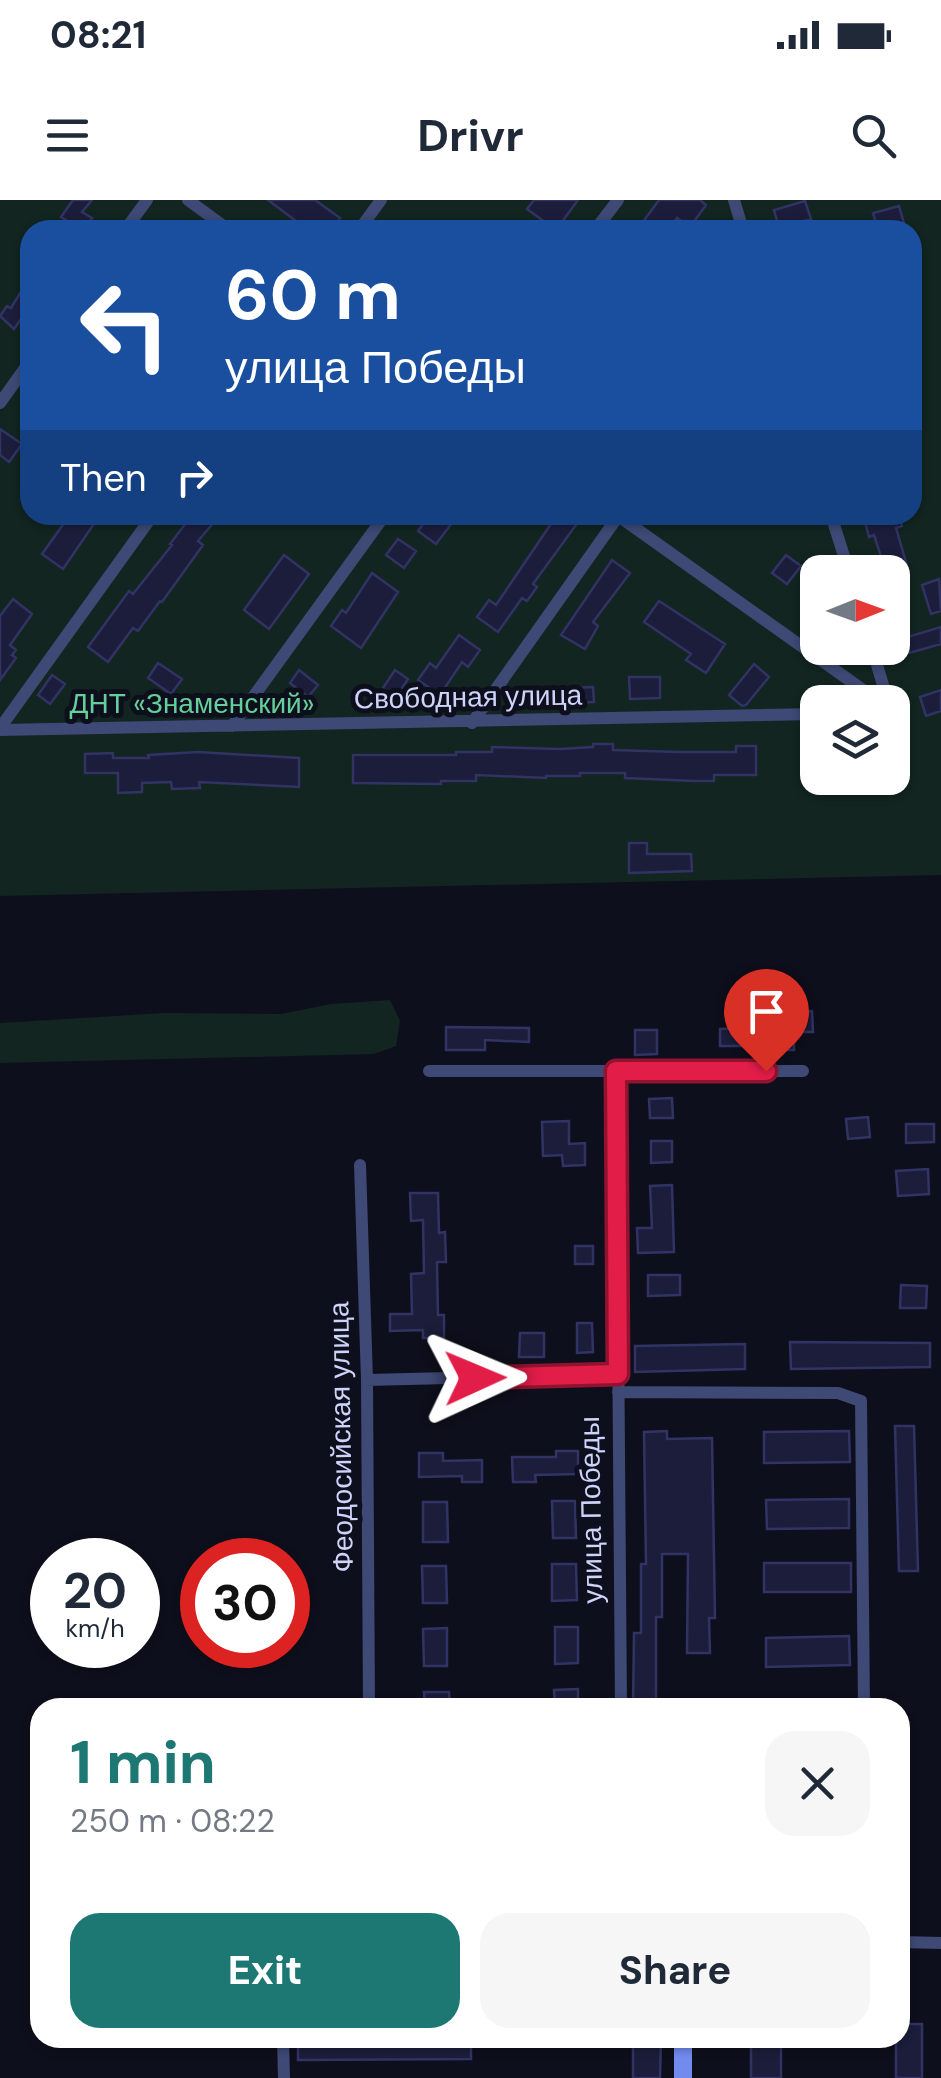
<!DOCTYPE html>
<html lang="en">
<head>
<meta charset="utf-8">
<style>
  body { margin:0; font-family:"DM Sans",sans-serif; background:#f6f6f7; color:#1f2937; height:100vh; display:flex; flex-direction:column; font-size:38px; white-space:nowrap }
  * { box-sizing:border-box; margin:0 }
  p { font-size:32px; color:#747a83 }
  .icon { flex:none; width:55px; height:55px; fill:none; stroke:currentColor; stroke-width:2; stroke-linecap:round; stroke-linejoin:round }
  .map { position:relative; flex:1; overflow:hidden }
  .drawer { position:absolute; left:30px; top:1498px; width:880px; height:350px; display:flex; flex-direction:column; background:#fff; border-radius:30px; box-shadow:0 2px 8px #0004 }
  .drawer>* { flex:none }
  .top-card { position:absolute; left:20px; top:20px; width:902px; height:305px; border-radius:30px; box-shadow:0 2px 8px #0004; background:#1a4fa0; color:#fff; overflow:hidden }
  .needle { width:65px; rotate:89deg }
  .fabs { position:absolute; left:800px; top:355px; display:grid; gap:20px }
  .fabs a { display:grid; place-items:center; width:110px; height:110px; border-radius:20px; background:#fff; box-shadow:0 2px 8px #0004; font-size:50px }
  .speed { position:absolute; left:30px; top:1338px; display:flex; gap:20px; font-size:50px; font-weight:700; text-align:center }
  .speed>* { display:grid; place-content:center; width:130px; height:130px; border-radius:50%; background:#fff; box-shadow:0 2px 8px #0004; line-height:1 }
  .speed small { font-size:25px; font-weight:400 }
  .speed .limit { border:15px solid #d22; background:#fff; color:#111 }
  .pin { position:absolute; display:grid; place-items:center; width:85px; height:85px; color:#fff; margin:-102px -42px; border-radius:50% 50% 50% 0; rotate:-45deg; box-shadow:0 0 10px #0007 }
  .pin .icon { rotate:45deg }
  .me { position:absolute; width:110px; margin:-55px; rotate:89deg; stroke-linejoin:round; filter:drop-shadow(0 0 8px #0008) }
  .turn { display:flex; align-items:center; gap:35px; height:210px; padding:0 40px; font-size:45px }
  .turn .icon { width:130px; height:130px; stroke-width:2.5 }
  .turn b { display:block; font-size:70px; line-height:85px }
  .then { display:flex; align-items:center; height:95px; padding:0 40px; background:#0003; gap:20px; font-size:38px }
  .round { display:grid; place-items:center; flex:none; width:105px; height:105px; border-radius:30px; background:#f6f6f7 }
  .overview { display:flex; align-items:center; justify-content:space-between; height:170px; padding:0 40px }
  h1 { font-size:60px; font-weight:700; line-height:75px; color:#1d7874 }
  .button { display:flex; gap:20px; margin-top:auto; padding:20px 40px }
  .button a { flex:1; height:115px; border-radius:30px; background:#1d7874; color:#fff; font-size:40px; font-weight:700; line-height:115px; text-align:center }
  .button a+a { background:#f6f6f7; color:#1f2937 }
  .status { display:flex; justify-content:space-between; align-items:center; height:70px; padding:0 50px; background:#fff; direction:ltr }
  .status svg { height:28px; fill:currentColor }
  header { display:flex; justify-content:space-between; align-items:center; height:130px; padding:0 40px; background:#fff; font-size:45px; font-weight:700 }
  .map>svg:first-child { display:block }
</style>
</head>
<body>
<div class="status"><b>08:21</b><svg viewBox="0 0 49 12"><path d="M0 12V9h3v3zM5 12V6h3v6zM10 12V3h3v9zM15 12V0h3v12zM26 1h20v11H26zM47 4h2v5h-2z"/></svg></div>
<header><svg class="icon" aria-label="menu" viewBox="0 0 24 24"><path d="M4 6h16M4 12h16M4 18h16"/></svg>Drivr<svg class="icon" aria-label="search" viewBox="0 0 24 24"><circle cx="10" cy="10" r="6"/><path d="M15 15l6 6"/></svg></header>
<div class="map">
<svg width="941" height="1878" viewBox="0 0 941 1878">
  <rect width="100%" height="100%" fill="#0e0f1c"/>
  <path fill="#122520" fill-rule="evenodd" d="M0,0H941V675L0,696ZM30,30H912V315H30ZM818,372H892V448H818ZM818,502H892V578H818Z
    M390,800L400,821L396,846L374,854L0,863V823L164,813L281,814L331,804Z"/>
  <path fill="#1c1d3a" stroke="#313364" stroke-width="2.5" d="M73,0H92L82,12L92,18L83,30L61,17Z
    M268,0H315L340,18L331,30H308Z
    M534,0H578L556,30L527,9Z
    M659,0H700L706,5L690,27L677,18L668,30H637Z
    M805,1L811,19L779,28L774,10Z
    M899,6L906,30H878L873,13Z
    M30,77V106L14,129L0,116L7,106L11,108Z
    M0,229L22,244L9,262L0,255Z
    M70,315H100L63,369L42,354Z
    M177,315H220L198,341L203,345L162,402L160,401L138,431L133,428L108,462L88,447L129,391L133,394L172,345L170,344L186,323Z
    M430,315H458L436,344L418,331Z
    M557,315L576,325L533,384L537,387L527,401L522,398L498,432L477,417L489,400L496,405Z
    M875,315H899L902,326L896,328L908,369L886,372L874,335L869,337L864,318Z
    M398,339L416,351L404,368L386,355Z
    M284,355L309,374L269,429L244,410Z
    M786,355L801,366L787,384L772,373Z
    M612,360L630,373L593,422L598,426L585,449L561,435Z
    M372,373L398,392L361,448L331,426L342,410L346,413Z
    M939,379L941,411L931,414L922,385Z
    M13,399L32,414L10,445L16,450L12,455L16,458L0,480V416Z
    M659,401L725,444L706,473L686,460L691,454L644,422Z
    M941,427V444L909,453L904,438Z
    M459,435L480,450L468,467L462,462L440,495L418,480L430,463L436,468Z
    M158,463L182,479L171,494L148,478Z
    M754,464L769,477L746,505L742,506L729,495Z
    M299,470L318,485L308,497L290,483Z
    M395,470L408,479L396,497L383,488Z
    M52,475L65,484L50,504L38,495Z
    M629,477H660V498L630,499Z
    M593,487L594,502L572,503V488Z
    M941,490V511L926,516L920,497Z
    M593,544H613V550L679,552H736V546H756V575H714V581H694L625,578V573H580V576H546V578L476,575V581H441V584L353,583V555H456V552H492V547L560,549L593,547Z
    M198,552L299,558V587L199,582L200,588L172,589L171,582L142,583V592L118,593V573H85V554L113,553V558H149L148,555Z
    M629,643H647V654H691L692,671L629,673Z
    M812,811L813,832H794V850H782L781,833H767L766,812Z
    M446,827L529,828V842L485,840V850H446Z
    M749,828L748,846H720V829Z
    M635,830H657V854L635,855Z
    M672,898L673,918H650L649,899Z
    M868,917L870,937L848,939L846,919Z
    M569,921V944L585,943V965L563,966L562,955L543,956L542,922Z
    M906,924H934V942L906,943Z
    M651,941H672V962L651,963Z
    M928,969L929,994L898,996L896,971Z
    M672,985L674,1052L638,1053L637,1028H652L650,986Z
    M410,993H438L439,1033L445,1032L446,1062H437L438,1115H444V1138H423V1130L390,1131V1114H412L411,1074L424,1073L423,1020L411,1021Z
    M575,1046H593V1064H575Z
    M648,1075H680V1095L648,1096Z
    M901,1085L927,1086L926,1108H900Z
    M577,1123H592L593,1152L577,1153Z
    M520,1133H544V1157H519Z
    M790,1142L930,1143V1167L791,1169Z
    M745,1144V1169L635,1172V1146Z
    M895,1226H914L918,1371H899Z
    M667,1231V1239L712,1238L715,1418H709L710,1453H687L688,1354H662V1417H656V1508H633L634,1433H641V1364H646L644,1232Z
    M849,1231L850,1262L764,1263V1232Z
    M556,1251H578V1274L535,1275L536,1282H513L512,1257H556Z
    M419,1253H443V1261L482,1260V1282H462V1276L419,1277Z
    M849,1299V1328L767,1329L766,1300Z
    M552,1301H575L576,1338H553Z
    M423,1302H447L448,1342H423Z
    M764,1363H851V1392H764Z
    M552,1364H576L577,1400L552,1401Z
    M422,1366H446L447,1403H423Z
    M555,1427H578V1463L555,1464Z
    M447,1428V1466H424L423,1429Z
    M849,1436L850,1465L766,1467V1438Z
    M578,1489V1508H555L554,1490Z
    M424,1492H449L450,1508H425Z
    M900,1824H922V1878H896V1838H900Z
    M298,1838H471V1859L298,1860Z
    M633,1838H661L660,1878H633Z
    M751,1838H781V1878H751Z"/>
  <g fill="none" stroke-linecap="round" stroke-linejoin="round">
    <path stroke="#3e4975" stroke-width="12" d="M188,0L229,30
      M734,0L743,30
      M125,30L147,0
      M359,30L381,0
      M595,30L618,0
      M0,203L30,161
      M617,315L880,502
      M831,315L849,372
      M872,448L888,502
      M472,523L619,315
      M232,526L385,315
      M0,528L153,315
      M0,530L818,514
      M429,871H803
      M616,871L621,1508
      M360,965L367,1180L369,1508
      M367,1180L618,1174
      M618,1192L838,1193L861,1201L864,1508
      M900,1742L941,1743
      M283,1838L284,1878"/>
    <path stroke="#718bee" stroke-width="18" d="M683,1878V1838"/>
  </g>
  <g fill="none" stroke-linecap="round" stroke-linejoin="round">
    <defs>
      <path id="route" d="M475,1178L618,1174L616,871H766"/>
    </defs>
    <use href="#route" stroke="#92132f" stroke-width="25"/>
    <use href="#route" stroke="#e11d48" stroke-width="18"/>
  </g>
  <g text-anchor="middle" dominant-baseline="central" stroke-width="10" stroke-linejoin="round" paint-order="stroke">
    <g font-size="28" fill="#ced4f9" stroke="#0e0f1c">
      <text transform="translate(468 497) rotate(-1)">Свободная улица</text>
      <text transform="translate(341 1237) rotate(-91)">Феодосийская улица</text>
      <text transform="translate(591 1310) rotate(-91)">улица Победы</text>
    </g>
    <g font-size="28" fill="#64cf9b" stroke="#0e0f1c">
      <text x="192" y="503">ДНТ «Знаменский»</text>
    </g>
  </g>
</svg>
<div class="fabs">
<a><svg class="needle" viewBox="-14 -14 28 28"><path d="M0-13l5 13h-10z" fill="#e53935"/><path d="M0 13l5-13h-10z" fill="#747a83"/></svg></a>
<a><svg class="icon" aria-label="layers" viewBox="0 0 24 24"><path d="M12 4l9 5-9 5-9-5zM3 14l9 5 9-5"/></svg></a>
</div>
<div class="speed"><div>20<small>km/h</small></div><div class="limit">30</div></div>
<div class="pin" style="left:766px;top:871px;background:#d93025"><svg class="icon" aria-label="arrive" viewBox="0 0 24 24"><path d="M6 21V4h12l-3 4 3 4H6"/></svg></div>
<svg class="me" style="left:475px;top:1178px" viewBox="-20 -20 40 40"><path d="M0-17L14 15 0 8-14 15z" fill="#e11d48" stroke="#fff" stroke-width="4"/></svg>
<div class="top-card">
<div class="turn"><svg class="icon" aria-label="left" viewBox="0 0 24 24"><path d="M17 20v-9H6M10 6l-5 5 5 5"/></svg><div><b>60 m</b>улица Победы</div></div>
<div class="then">Then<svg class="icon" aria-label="right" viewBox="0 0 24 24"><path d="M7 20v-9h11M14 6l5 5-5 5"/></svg></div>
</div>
<section class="drawer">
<div class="overview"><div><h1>1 min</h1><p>250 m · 08:22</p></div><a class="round"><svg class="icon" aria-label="close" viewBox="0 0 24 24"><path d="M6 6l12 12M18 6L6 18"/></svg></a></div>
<div class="button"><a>Exit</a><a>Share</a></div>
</section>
</div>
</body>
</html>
